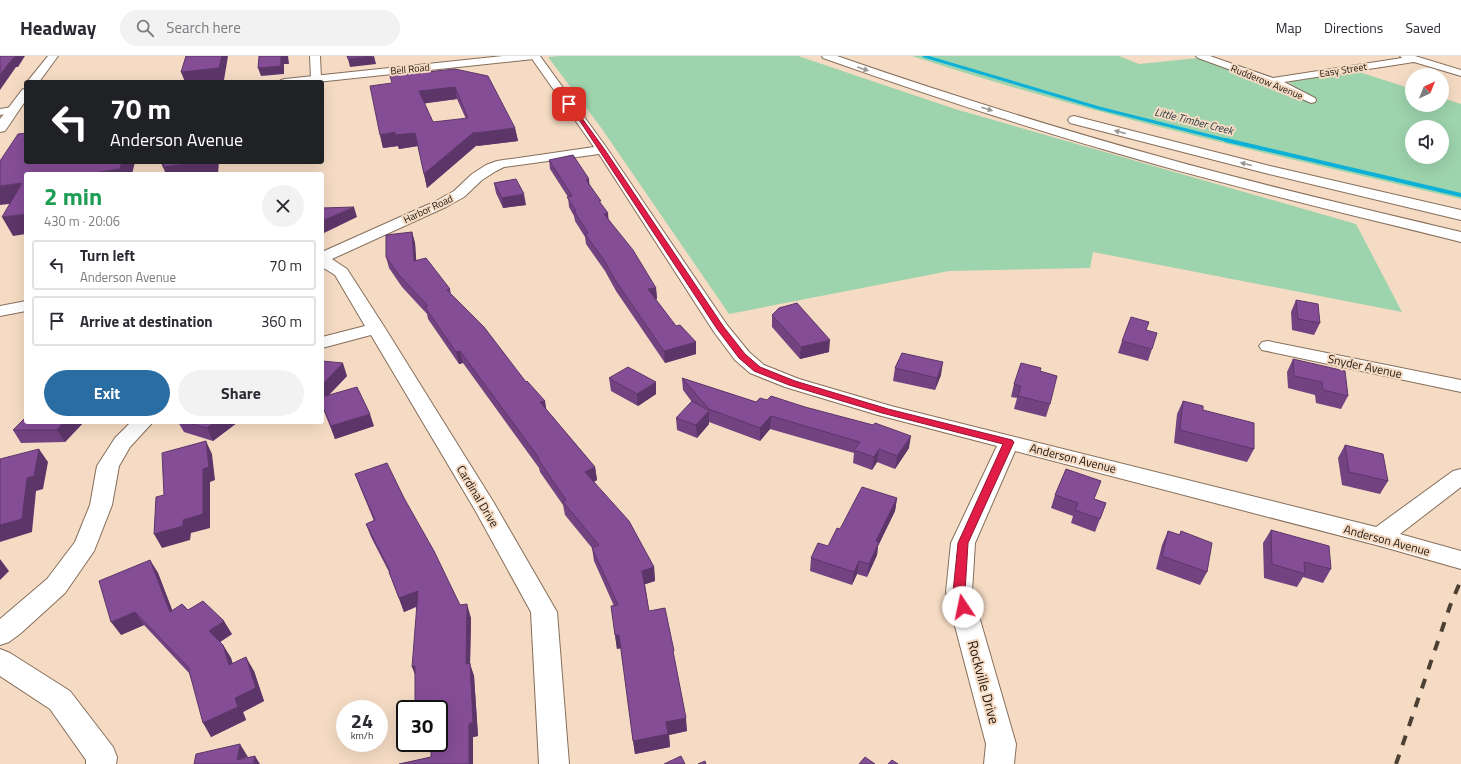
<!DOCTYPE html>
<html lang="en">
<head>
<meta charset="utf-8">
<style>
  body { margin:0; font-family:"Titillium Web",sans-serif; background:#f2f2f3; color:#2b2b33; height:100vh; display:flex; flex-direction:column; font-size:15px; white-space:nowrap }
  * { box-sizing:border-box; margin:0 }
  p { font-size:13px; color:#7c7c81 }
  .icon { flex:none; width:22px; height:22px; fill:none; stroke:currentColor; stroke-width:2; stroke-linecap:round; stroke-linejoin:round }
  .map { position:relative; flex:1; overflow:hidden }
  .drawer { position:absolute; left:24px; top:116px; width:300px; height:252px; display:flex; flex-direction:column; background:#fff; border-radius:4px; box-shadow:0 4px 16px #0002 }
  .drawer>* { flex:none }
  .top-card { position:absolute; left:24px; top:24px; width:300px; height:84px; border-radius:4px; box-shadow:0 4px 16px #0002; background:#202124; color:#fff; overflow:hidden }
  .needle { width:26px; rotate:43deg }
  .buttons { position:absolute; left:1405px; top:12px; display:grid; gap:8px }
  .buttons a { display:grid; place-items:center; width:44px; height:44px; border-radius:50%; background:#fff; box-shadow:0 4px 16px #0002; font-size:20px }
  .speed { position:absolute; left:336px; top:644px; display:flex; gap:8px; font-size:20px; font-weight:700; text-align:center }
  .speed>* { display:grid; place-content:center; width:52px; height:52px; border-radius:50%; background:#fff; box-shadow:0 4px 16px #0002; line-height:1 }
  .speed small { font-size:10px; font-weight:400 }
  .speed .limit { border:2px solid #111; border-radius:6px; background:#fff; color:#111 }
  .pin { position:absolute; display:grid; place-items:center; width:34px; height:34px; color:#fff; margin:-17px; border-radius:8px; box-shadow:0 2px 6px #0006 }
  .me { position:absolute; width:44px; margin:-22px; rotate:349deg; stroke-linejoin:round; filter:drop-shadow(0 0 3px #0008) }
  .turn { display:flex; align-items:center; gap:14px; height:84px; padding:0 20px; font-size:18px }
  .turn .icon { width:52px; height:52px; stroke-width:2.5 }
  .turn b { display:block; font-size:28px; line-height:34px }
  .round { display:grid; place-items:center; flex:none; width:42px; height:42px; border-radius:21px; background:#f2f2f3 }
  .head { display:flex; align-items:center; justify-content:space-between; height:68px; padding:0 20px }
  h1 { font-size:24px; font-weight:700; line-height:30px; color:#1e9e55 }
  .cta { display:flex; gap:8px; margin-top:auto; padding:8px 20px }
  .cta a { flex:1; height:46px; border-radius:24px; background:#2a6da2; color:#fff; font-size:16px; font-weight:700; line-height:46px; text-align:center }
  .cta a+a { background:#f2f2f3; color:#2b2b33 }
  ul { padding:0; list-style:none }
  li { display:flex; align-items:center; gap:12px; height:50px; margin:0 8px 6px; padding:0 12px; border:2px solid #e1e1e2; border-radius:4px }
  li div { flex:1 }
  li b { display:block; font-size:15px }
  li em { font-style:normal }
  header { display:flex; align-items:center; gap:24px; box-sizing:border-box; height:56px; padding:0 20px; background:#fff; border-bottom:1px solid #e1e1e2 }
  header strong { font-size:19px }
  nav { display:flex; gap:22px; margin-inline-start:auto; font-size:14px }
  .search { width:280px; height:36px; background:#f2f2f3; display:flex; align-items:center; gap:10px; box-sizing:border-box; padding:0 14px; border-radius:22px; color:#7c7c81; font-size:15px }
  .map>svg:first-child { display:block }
</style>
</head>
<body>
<header>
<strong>Headway</strong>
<div class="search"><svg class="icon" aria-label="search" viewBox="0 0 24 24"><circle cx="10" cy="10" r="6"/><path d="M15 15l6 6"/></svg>Search here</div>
<nav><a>Map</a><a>Directions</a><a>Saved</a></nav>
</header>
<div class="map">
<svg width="1461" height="708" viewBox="0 0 1461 708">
  <rect width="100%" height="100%" fill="#f5dbc4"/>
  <path fill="#9dd3ad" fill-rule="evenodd" d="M560,0H798L955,53L1356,168L1402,256L1093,196L1090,212L949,215L729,258L602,73L548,1Z
    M912,0H1119L1139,8L1198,2L1305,38L1287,25L1359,16L1412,33V49H1442V42L1461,48V143C1277,100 1092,59 912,0ZM1412,71H1442V101H1412Z"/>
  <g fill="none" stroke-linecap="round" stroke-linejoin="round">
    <path stroke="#0db0d7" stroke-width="3" d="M924,0L1099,52L1230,85"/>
    <path stroke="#0db0d7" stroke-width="4" d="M1226,84L1461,139"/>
    <defs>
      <path id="street" d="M310,0H320L321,23L320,25L316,26L311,23Z
        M530,0H540L606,91L727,269L749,296L764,309L799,323L891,350L1376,471L1453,415L1461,413V431L1400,478L1461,495V513L1380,490L1015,395L975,487L972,536L1016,688L1014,708H984L986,688L946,536L951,487L997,390L878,359L785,331L750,317L735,304L714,276L599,98L504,111L496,115L482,124L464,141L446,151L332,203L347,213L385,272L494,447L557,556L569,708H539L531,556L475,454L371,279L322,292V281L365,270L335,219L322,211V196L436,145L454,135L472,118L486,109L497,105L594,91Z
        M1196,0H1210L1273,22L1402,2L1400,0H1415L1461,14V20L1414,6L1284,26L1315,42L1316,44L1315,46L1311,47L1267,27L1198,2Z
        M12,51L18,54L16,56L0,59V53Z
        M26,245V255L0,260V250Z
        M1268,285L1461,324V336L1262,294L1259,290L1262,286Z
        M131,366H153L130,391L119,410L112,449L94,495L65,537L21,577L9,586L0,589V563L47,523L75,486L90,449L97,410L115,382Z
        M0,593L10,597L70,635L113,691L117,701L116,708H86V704L50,653L0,620Z"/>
      <path id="secondary" d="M48,0H58L39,26H27Z
        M503,0H539L534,3L317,26H279L281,24L285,23Z
        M26,32V44L5,75L0,76V63L22,34Z"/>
      <path id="highway" d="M822,0H837C944,37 1052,71 1161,101C1260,129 1361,152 1461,176V186C1357,160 1253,136 1151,107C1040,76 931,40 823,2Z
        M1074,60L1270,110L1461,154V164L1269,118L1070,67L1068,64L1070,61Z"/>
    </defs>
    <use href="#street" stroke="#856e5a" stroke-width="2"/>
    <use href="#secondary" stroke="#856e5a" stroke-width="2"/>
    <use href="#highway" stroke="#856e5a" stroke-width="2"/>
    <use href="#street" fill="#fff" fill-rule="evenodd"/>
    <use href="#secondary" fill="#fff" fill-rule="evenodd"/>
    <use href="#highway" fill="#fff" fill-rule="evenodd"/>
    <path stroke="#4c4035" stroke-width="4" stroke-dasharray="10 10" stroke-linecap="butt" d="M1396,708L1450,550L1461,524"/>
  </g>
  <path fill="#724281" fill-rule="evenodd" d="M455,13L515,72L518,85L477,90V89L427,132L418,90L399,93L398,90L383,92L380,79ZM457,43L466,63L433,66L424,47Z
    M549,104L590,129L601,148L609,164L656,232L657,243H655L676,270L696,286V298L665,307L616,235L605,215L586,188L585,181L575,165L574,160L569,151L568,141L550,113Z
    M494,127L526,149L503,152L496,137Z
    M412,176L415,187L416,204L450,233L451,238L546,353L595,411L597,424L594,426L654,511L655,525L645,528L649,555L675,605L687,675L669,679L670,691L635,698L621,592L617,593L613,564L611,550H614L594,505L592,492L565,459L563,449L540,416L539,412L463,307L459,308L428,263L427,258L402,231L389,212L386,201Z
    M1296,244L1320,267L1314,279L1292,274L1291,256Z
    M772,259L829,296L800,303L772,271Z
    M1122,285L1152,293L1148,305L1118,297Z
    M1293,303L1348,340L1341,353L1316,347L1315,339L1288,332L1287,316Z
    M322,305L347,320L329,339L374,370L335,383L322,350Z
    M895,312L941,319L935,334L893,325Z
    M1040,315L1050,348L1046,361L1014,353L1017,342L1011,341L1014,328Z
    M609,322L656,338L638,350L611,335Z
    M682,322L756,346L909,392L895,413L877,406L872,414L853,407L854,397L770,373L760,385L709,366V368L697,382L677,374L676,362L692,346L683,334Z
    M1183,345L1203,354L1254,393L1247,406L1174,387L1177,358Z
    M26,366H84L65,386L21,387L13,374Z
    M178,366H238L213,385L184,376Z
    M1345,389L1388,425L1380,438L1342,429L1338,402Z
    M355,418L404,442L460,549L471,562L470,608L474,620L478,680L473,681V708H399L431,701L439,687L416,551L404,556L389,516L371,481L366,468L374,465L360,431Z
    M1055,439L1095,443L1106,447L1095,476L1071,467L1073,460L1051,452Z
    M897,442L895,455L878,490L877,499L867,521L857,518L852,529L810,515L811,502L828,490L840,473Z
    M1271,474L1331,513L1323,527L1303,521L1297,531L1264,522L1263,487Z
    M1168,475L1179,479L1181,475L1207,516L1200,529L1156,513L1162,489Z
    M150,504L158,517L172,554H188L232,578L220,586L223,589L231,602L233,608L254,615L264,645L243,656L246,664L211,681L189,617L144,569L121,579Z"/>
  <path fill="#5d3669" d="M16,0H25L18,11H16L0,34V19L12,3Z
    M222,0H228L224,24L207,26H185L181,16Z
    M281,0H288L289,8H284V18L261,20L258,12Z
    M374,0L376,8L350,11L348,3Z
    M455,31L457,43L421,48L419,35Z
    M515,72L518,85L477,90L475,77Z
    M395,76L415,77L418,90L399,93L398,90L383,92L380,79Z
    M474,76L477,89L427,132L424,118Z
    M122,106H135L132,118H86Z
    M201,106H219L218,118H166L162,109Z
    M589,123L590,133L586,124Z
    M22,127L26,146L0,149V130Z
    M524,138L526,149L503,152L502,142Z
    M354,151L357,161L322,178V165Z
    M608,157L609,168L604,158Z
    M26,158V178L13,180L2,161Z
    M412,176L415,187L417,216L414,205Z
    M656,232L657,243L649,244L648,233Z
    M830,284L829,296L800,303L801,291Z
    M696,286V298L665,307L664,295Z
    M460,295L463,307L459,308L456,296Z
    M943,306L941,319L935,334L937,322Z
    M343,307L347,320L322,346V329Z
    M656,326V338L638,350L637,338Z
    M545,345L547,357L540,346Z
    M709,355V368L697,382L696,369Z
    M370,358L374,370L335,383L331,370Z
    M771,360L770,373L760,385V372Z
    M64,366H84L65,386L57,374Z
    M215,366H238L213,385L207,372Z
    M911,380L909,392L895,413L897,400Z
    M206,385L212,398L215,424L210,426V472L191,477L190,484L162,492L154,478L183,464Z
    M39,393L48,406L43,433L36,435L32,476L0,486V469Z
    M879,393L877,406L872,414L874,401Z
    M595,411L597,424L587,429L585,416Z
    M897,442L895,455L878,490L877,499L867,521L869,508L876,485Z
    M0,503L9,515L0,524Z
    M150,504L158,517L178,569L170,556Z
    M859,505L857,518L852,529L854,516Z
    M654,511L655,525L643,529L642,515Z
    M418,535L422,548L404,556L399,542Z
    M467,548L471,562L470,608L474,620L478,680L473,681V708H469L466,608Z
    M135,556L144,569L121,579L111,566Z
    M224,565L232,578L217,588L209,575Z
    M615,579H619L621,592L617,593Z
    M223,589L231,602L236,623L229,609Z
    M246,601L254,615L264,645L243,656L246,664L211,681L203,667L235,642Z
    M415,610L417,624L412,611Z
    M686,662L687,675L669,679L670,691L635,698L633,685L666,666Z
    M240,688L248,701L237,704Z
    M255,700L260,708H253Z"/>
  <path fill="#854d96" stroke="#5d3669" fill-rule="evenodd" d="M0,0H16L14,2L12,3L0,19Z
    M186,0H222L219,12L181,16Z
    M259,0H283H281V10L258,12Z
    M347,0H372L348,3Z
    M455,13L488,20L515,72L475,77L474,76L424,118L415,77L395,79V76L380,79L370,30L392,27L390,20ZM455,31L468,62L433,66L419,35Z
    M26,77V106H122L120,113L86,118H26V158L2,161L22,127L0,130V105L18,78Z
    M573,99L589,123L586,124L601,145H599L608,157L604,158L633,194L656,232L648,233L676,270L680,269L696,286L664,295L615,224L604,204L585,178L588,177L574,155H576L567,141L572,140L549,104Z
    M163,106H201L163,111L164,108L162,109Z
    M516,123L524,138L502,142L494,127Z
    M354,151L322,165V152Z
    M412,176L414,205L426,202L450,233L447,234L484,271L526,326L527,325L545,345L540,346L595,411L585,416L629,465L654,511L642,515L649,555L665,552L674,595H673L686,662L666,666L668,678L633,685L619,579H615L611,550L618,549L592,492L599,489L563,446L566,444L538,403L539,402L460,295L456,296L425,251L428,250L399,219L386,201V179Z
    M1296,244L1318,248L1320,267L1298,263Z
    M797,247L830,284L801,291L772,259L779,252Z
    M1131,261L1149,266L1146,274L1157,277L1152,293L1122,285Z
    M902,297L943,306L937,322L895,312Z
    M1293,303L1345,315L1348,340L1323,334L1322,326L1294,320Z
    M322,305L343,307L322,329Z
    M1021,307L1041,312L1040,315L1057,320L1050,348L1018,340L1021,330L1014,328Z
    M628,311L656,326L637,338L609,322Z
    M682,322L756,346L760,342L767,344L771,340L805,351L873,369L875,367L911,380L897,400L879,393L874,401L854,394L860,386L771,360L760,372L709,353Z
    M357,331L370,358L331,370L322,349V341Z
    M692,345L709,355L696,369L676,362Z
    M1183,345L1203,350V354L1254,367V393L1180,374Z
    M26,361V366H64L57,374H13Z
    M185,366H215L207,372Z
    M206,385L209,411L203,413V458L183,464V470L154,478L156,441L164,439L162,397Z
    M1345,389L1383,398L1388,425L1349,416Z
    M39,393L34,420L27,422L22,463L0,469V403Z
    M387,407L404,442L434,495L460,549L467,548L466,608L470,607L473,666L469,668V708H399L431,701V687H439V653H415V610L412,611L418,535L399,542L389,516L390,515L366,468L375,464L355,418Z
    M1066,413L1101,425L1094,443L1106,447L1100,463L1075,454L1078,447L1055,439Z
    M862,431L897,442L876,485L879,486L869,508L859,505L854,516L811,502L818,487L828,490L837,472L840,473Z
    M1271,474L1329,490L1331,513L1304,506L1305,518L1272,508Z
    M1168,475L1180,479L1181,475L1212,487L1207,516L1162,500Z
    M150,504L170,556L182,548L188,554L203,545L224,565L209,575L223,589L229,609L246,601L256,632L235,642L238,651L203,667L188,611L135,556L111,566L99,525Z
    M240,688L237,704L255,700L253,708H194L196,698Z
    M681,700L685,708H664Z
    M865,701L875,708H859Z
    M892,704L898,708H888Z
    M705,705L706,708H698Z"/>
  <defs><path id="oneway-solid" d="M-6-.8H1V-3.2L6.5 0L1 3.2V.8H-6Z"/></defs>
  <g fill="#9b9793">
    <use href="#oneway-solid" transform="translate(863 13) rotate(19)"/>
    <use href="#oneway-solid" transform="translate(987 53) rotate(17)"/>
    <use href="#oneway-solid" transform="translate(1120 76) rotate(-165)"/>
    <use href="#oneway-solid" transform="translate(1246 108) rotate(-166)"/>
  </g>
  <path fill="#e11d48" stroke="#92132f" d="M568,47H571L605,94L723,270L745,298L760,311L795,325L888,353L1012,384L1014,386L968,487L965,536L969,551L967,554L963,556L959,554L953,536L958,487L1003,388L882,357L789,329L754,315L739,302L717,273Z"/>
  <g text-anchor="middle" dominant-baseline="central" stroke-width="4" stroke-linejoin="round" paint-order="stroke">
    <g font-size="10" fill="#20170f" stroke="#f5dbc4">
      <text transform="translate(410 13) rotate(-6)">Bell Road</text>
      <text transform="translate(1343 14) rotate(-9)">Easy Street</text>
      <text transform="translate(1267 26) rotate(22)">Rudderow Avenue</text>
      <text transform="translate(428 153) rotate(-25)">Harbor Road</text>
    </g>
    <g font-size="11" font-style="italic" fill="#1d343c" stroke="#f5dbc4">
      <text transform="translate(1194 65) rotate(14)">Little Timber Creek</text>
    </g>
    <g font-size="12" fill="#20170f" stroke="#f5dbc4">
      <text transform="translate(1365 310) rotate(12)">Snyder Avenue</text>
      <text transform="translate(1073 402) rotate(14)">Anderson Avenue</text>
      <text transform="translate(478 440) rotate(59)">Cardinal Drive</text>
      <text transform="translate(1387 484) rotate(15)">Anderson Avenue</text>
    </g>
    <g font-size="14" fill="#20170f" stroke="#f5dbc4">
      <text transform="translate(984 626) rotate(75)">Rockville Drive</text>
    </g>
  </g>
</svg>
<div class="buttons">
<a><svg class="needle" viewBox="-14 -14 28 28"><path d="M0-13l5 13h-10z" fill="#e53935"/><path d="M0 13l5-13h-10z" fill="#7c7c81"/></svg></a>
<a><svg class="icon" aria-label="sound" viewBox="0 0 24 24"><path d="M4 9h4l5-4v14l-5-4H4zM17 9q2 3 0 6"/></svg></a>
</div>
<div class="speed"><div>24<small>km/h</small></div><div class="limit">30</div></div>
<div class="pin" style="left:569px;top:48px;background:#d93025"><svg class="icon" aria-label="arrive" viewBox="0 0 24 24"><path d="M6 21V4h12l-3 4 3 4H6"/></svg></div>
<svg class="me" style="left:963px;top:551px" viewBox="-20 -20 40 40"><circle r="19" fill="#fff"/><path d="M0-13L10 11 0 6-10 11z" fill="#e11d48"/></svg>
<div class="top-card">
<div class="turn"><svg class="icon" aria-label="left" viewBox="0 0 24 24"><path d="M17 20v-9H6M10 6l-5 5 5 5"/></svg><div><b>70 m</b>Anderson Avenue</div></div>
</div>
<section class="drawer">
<div class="head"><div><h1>2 min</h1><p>430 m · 20:06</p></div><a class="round"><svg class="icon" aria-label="close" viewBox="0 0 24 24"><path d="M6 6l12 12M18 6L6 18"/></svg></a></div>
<ul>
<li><svg class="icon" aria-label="left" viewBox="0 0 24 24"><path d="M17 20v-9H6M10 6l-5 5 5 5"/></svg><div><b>Turn left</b><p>Anderson Avenue</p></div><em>70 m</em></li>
<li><svg class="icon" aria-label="arrive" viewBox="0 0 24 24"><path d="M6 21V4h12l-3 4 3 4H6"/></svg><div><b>Arrive at destination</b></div><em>360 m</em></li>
</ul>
<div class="cta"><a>Exit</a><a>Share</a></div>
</section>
</div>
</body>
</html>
